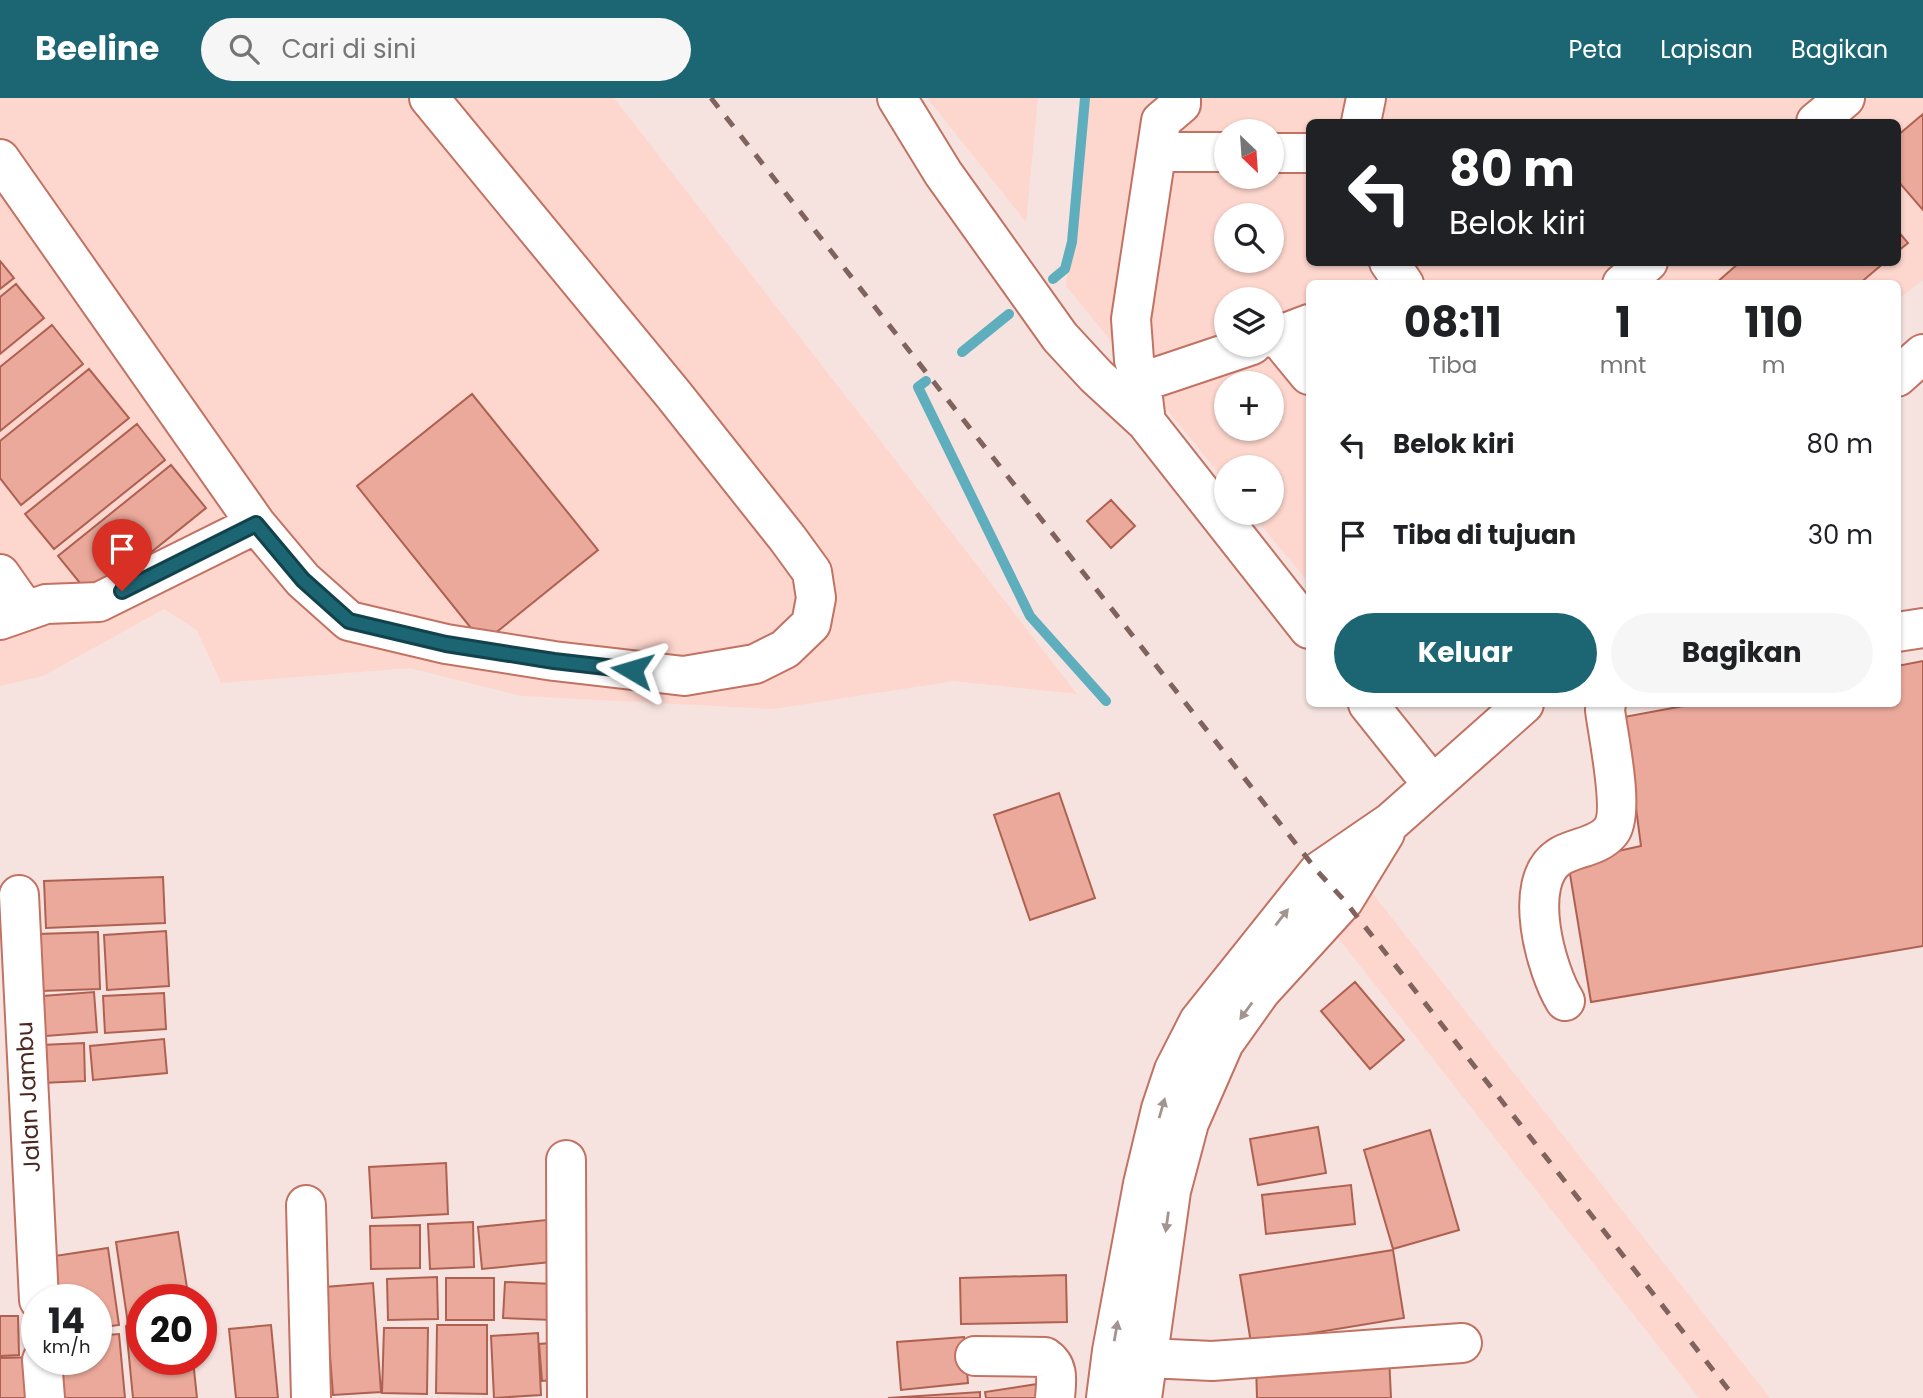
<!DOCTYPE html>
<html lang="id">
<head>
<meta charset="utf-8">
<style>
  body { margin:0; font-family:Poppins,sans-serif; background:#f6f6f6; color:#202124; height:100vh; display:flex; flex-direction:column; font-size:26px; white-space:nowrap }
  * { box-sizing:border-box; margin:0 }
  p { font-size:23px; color:#757577 }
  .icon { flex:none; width:38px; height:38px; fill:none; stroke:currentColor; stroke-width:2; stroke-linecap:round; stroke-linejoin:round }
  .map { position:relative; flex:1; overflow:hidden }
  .sheet { position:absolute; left:1306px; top:182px; width:595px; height:427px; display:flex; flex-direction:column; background:#fff; border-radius:10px; box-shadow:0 2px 5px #0004 }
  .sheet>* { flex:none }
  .hud { position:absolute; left:1306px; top:21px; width:595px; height:147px; border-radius:10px; box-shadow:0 2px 5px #0004; background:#202124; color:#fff; overflow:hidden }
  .needle { width:46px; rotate:155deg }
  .tools { position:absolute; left:1214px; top:21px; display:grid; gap:14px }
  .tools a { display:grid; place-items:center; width:70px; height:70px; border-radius:50%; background:#fff; box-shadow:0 2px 5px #0004; font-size:35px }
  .speed { position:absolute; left:21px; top:1186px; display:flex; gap:14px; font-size:35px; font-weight:700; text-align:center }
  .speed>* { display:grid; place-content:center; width:91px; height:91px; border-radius:50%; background:#fff; box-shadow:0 2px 5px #0004; line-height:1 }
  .speed small { font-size:18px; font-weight:400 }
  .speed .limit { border:10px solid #d22; background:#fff; color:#111 }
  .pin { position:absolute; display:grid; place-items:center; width:60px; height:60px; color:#fff; margin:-72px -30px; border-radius:50% 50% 50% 0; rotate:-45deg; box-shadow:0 0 7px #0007 }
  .pin .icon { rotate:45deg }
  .me { position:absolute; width:77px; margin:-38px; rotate:277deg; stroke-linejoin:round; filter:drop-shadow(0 0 5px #0008) }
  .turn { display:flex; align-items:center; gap:24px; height:147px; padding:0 28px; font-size:32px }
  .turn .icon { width:91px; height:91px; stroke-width:2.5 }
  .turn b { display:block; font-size:49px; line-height:60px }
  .eta { display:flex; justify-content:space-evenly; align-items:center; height:119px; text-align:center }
  .eta b { font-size:42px; font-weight:700; line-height:49px }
  .primary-button { display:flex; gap:14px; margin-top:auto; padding:14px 28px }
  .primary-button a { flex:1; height:80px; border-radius:42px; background:#1c6573; color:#fff; font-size:28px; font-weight:700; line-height:80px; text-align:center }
  .primary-button a+a { background:#f6f6f6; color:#202124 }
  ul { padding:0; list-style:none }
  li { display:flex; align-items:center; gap:21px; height:91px; padding:0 28px }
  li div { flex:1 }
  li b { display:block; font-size:26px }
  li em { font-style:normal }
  header { display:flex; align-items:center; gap:42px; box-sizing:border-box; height:98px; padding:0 35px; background:#1c6573; color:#fff }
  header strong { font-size:33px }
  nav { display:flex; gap:38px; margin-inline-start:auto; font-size:24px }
  .search { width:490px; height:63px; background:#f6f6f6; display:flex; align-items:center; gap:18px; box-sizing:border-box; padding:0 24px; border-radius:38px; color:#757577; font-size:26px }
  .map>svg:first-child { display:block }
</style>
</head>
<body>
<header>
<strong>Beeline</strong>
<div class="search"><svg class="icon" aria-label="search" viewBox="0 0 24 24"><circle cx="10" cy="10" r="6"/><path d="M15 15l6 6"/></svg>Cari di sini</div>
<nav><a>Peta</a><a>Lapisan</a><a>Bagikan</a></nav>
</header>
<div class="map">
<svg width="1923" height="1300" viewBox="0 0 1923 1300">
  <rect width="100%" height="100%" fill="#f6e3df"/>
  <path fill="#fdd6cd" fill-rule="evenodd" d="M0,0H614L1077,596L954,583L773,611L522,598L410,570L221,585L197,532L164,511L43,578L0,588Z
    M927,0H1038L1026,124Z
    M1083,0H1923V182L1897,202V186H1309V485L1251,415H1272V369H1227V385L1066,188ZM1309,24H1897V164H1309ZM1227,33H1272V79H1227ZM1227,117H1272V163H1227ZM1227,201H1272V247H1227ZM1227,285H1272V331H1227Z
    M1369,791L1770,1300H1699L1332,832Z"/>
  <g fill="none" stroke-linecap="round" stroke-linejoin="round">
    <path stroke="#5eaebe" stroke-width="10" d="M1053,181L1065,171L1072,144L1085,0
      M962,254L1009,216
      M926,283L918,289L1030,518L1106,603"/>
  </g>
  <path fill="#eba99b" stroke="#af6151" stroke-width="2" d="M1923,16V112L1897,82V38Z
    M1897,132L1908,145L1897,154Z
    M0,163L14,180L0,191Z
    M1740,164H1885L1859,186H1715Z
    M16,186L44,220L0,256V199Z
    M52,227L83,266L0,333V269Z
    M89,271L129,320L21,407L0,380V343Z
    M472,296L598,452L483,545L357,388Z
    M137,326L165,362L54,451L25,416Z
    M171,367L206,410L93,501L58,458Z
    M1111,402L1135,428L1111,450L1087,423Z
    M1923,563V848L1591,904L1568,764L1641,748L1624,619L1694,606H1897V568Z
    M1059,695L1095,800L1030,822L994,717Z
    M163,779L165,825L46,830L44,783Z
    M166,833L169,888L107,892L104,837Z
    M98,834L100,891L40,893L38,836Z
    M1355,884L1404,942L1370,971L1321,913Z
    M94,894L97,934L33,939L30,899Z
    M164,895L166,931L105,935L103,898Z
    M164,941L167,975L93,982L90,948Z
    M84,945L85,983L42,985L41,947Z
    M1318,1029L1326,1075L1258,1087L1250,1041Z
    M1430,1032L1459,1132L1393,1151L1364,1052Z
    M446,1065L448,1116L372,1120L369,1069Z
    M1351,1087L1355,1126L1266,1136L1262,1097Z
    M556,1121L561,1163L482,1171L478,1129Z
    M473,1124L474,1169L430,1171L428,1126Z
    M420,1127V1170L371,1171L370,1128Z
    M178,1134L189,1202H142V1224L128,1226L116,1144Z
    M108,1150L119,1227L96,1230V1202H54L48,1159Z
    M1393,1152L1404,1220L1251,1245L1240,1177Z
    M1066,1177L1067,1224L961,1226L960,1180Z
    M437,1179L438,1221L388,1222L387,1181Z
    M446,1180H494V1222H446Z
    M505,1184L554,1186L552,1222L503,1220Z
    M373,1185L381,1294L333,1297L325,1189Z
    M0,1218H18L19,1257L0,1258Z
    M142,1226V1262H193L197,1300H133L126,1228Z
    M271,1227L278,1300H236L229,1231Z
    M437,1227H487V1296L436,1295Z
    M384,1230H428L427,1296L382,1295Z
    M538,1235L541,1297L494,1300L491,1238Z
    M119,1236L125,1300H61L57,1262H96V1238Z
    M964,1239L968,1285L901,1292L897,1244Z
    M564,1244L566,1281L542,1283L539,1246Z
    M1389,1258L1391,1300H1257L1256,1265Z
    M37,1259L40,1300H0V1260Z
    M1044,1285L1046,1300H986L985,1294Z
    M980,1294V1300H888Z"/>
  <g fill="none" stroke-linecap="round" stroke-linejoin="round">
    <defs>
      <path id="minor" d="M897,0L943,75L1060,239L1096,278L1146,324
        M1181,0V6L1161,23L1131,221L1134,262L1141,284L1146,324L1309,531
        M1361,24L1366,0
        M1816,24L1845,0
        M1157,54H1227
        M1272,55H1309
        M0,61L256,426L303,482L349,523L446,546L554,563L684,578L755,566L785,551L811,526L816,500L812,474L788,441L673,296L429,0
        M1389,164L1404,186
        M1622,186L1648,164
        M1277,238L1309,277
        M1272,240L1309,226
        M1897,279L1923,256
        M1118,292L1252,247
        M0,476L26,513
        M0,522L46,506L99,504L256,426
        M1897,534L1923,530
        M1368,606L1432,686
        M19,797L39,1202
        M1565,903C1546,872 1521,784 1559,759C1574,749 1599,749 1611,733C1625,714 1608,637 1605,612L1606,606
        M566,1062L567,1300
        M306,1107L311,1300
        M975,1258L1045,1259C1060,1269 1056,1284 1055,1300
        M1148,1260L1212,1263L1462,1245
        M42,1262L45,1300
        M1106,1300L1112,1253L1143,1086L1161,1011L1174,972L1199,923L1318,774L1391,724L1524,606
        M1142,1300L1171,1093L1189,1025L1224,945L1261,893L1344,802L1385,735"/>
    </defs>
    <use href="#minor" stroke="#c27262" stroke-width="42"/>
    <use href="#minor" stroke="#fff" stroke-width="38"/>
    <path stroke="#80635d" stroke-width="5" stroke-dasharray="12 12" stroke-linecap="butt" d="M711,0L1318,774L1344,802L1735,1300"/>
  </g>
  <defs><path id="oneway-solid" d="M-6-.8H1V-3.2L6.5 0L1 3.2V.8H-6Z" transform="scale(1.75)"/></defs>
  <g fill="#a49490">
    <use href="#oneway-solid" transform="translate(1282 819) rotate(-52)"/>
    <use href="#oneway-solid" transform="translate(1246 913) rotate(126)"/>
    <use href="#oneway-solid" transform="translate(1162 1010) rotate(-74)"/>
    <use href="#oneway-solid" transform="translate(1167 1124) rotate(98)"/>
    <use href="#oneway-solid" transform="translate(1116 1233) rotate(-80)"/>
  </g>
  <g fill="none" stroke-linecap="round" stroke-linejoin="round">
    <defs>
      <path id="route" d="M122,493L256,426L303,482L349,523L446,546L554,563L632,572"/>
    </defs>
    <use href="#route" stroke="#12424b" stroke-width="18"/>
    <use href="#route" stroke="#1c6573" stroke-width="12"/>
  </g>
  <g text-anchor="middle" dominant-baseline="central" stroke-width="7" stroke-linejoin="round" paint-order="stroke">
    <g font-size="23" fill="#4a2821" stroke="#fff">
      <text transform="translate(28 999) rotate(-93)">Jalan Jambu</text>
    </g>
  </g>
</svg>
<div class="tools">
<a><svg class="needle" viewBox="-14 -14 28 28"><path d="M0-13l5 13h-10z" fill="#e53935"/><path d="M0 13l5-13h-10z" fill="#757577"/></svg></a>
<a><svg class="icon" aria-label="search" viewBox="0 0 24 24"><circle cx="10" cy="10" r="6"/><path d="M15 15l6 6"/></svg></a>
<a><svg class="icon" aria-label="layers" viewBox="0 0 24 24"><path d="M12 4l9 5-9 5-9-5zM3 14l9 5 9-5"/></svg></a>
<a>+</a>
<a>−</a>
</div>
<div class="speed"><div>14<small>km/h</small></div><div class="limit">20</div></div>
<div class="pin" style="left:122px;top:493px;background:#d93025"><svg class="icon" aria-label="arrive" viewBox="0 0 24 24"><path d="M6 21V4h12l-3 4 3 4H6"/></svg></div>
<svg class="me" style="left:632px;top:572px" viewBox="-20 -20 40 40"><path d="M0-17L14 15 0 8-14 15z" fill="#1c6573" stroke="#fff" stroke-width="4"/></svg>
<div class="hud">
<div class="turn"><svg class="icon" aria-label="left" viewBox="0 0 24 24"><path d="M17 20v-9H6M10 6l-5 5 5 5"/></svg><div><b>80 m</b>Belok kiri</div></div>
</div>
<section class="sheet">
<div class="eta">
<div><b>08:11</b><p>Tiba</p></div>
<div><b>1</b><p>mnt</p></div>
<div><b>110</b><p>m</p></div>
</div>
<ul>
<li><svg class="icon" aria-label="left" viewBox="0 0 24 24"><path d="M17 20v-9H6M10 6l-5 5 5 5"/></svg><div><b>Belok kiri</b></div><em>80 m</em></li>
<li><svg class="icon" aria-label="arrive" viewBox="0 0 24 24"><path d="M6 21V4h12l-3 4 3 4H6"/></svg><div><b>Tiba di tujuan</b></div><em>30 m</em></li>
</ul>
<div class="primary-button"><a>Keluar</a><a>Bagikan</a></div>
</section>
</div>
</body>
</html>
